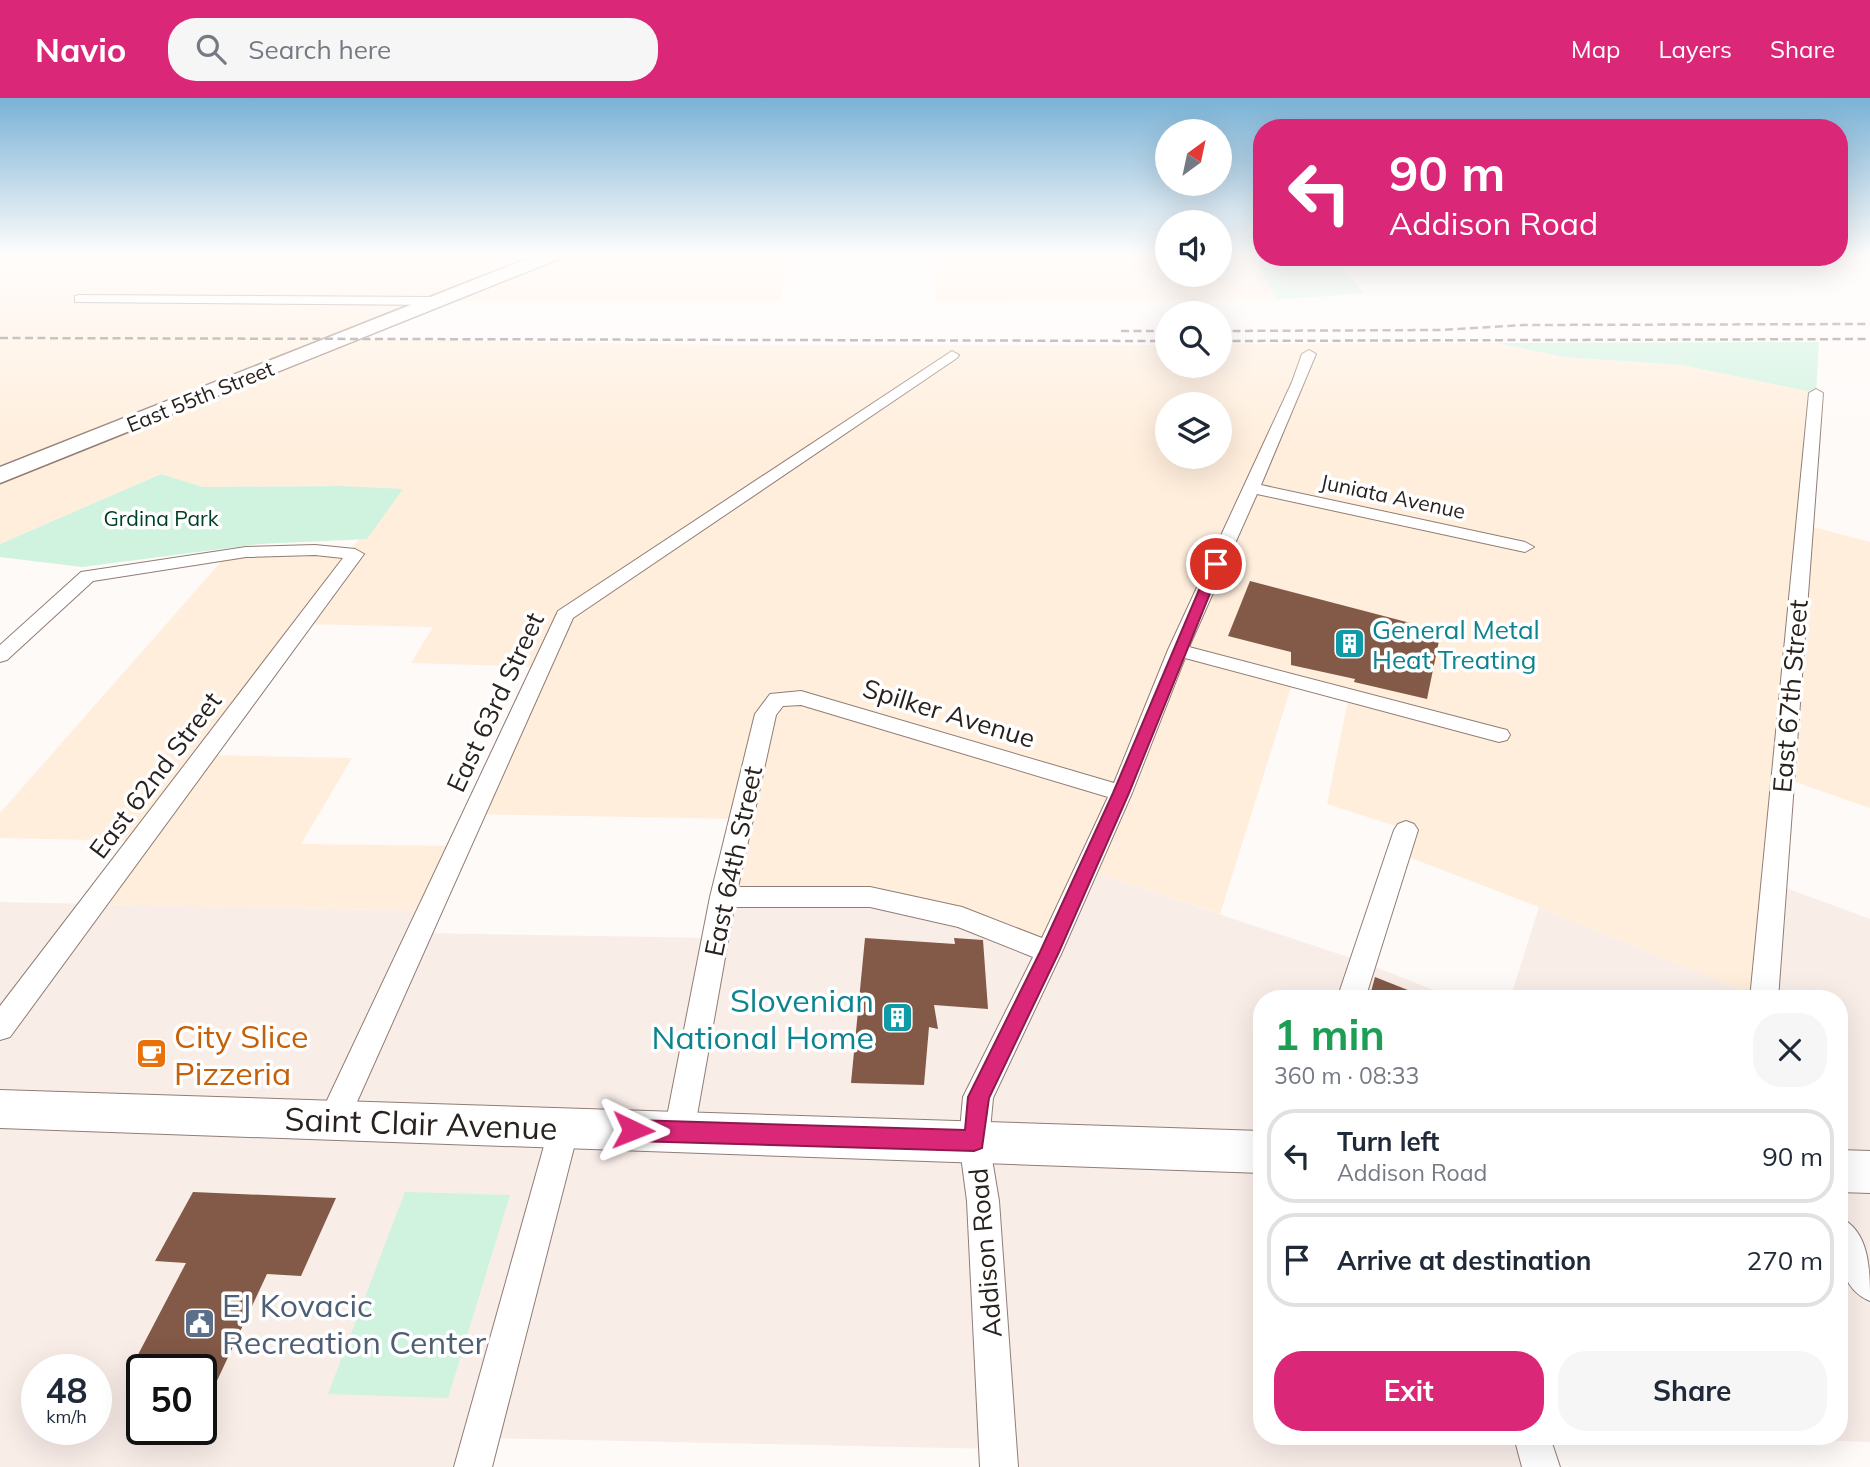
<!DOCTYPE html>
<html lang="en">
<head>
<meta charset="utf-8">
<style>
  body { margin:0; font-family:Mulish,sans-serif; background:#f6f6f7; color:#1f2937; height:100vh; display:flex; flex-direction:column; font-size:26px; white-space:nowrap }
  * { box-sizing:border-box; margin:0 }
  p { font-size:23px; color:#747a83 }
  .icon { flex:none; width:38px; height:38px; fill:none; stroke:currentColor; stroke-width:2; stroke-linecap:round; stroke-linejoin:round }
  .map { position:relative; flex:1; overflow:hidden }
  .side { position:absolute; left:1253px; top:892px; width:595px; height:455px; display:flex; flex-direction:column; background:#fff; border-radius:28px; box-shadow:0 7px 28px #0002 }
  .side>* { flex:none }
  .top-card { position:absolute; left:1253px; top:21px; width:595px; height:147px; border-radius:28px; box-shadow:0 7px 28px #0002; background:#db2777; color:#fff; overflow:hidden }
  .needle { width:46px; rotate:33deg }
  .controls { position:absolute; left:1155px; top:21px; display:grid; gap:14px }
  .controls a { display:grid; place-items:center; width:77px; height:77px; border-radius:50%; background:#fff; box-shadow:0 7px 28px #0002; font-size:35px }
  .speed { position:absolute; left:21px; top:1256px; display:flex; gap:14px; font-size:35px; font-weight:700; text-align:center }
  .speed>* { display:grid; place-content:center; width:91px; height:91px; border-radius:50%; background:#fff; box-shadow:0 7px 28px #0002; line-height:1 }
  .speed small { font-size:18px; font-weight:400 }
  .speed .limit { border:4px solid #111; border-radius:10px; background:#fff; color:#111 }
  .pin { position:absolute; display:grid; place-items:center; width:60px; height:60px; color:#fff; margin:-30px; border:4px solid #fff; border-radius:50%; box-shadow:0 2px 7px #0007 }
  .me { position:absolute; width:77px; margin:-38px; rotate:92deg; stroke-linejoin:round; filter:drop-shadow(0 0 5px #0008) }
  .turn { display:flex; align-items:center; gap:24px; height:147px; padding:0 21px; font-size:32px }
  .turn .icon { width:91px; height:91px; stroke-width:2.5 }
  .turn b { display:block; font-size:49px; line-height:60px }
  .round { display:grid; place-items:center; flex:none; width:74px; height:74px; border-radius:28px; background:#f6f6f7 }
  .overview { display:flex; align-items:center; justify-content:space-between; height:119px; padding:0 21px }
  h1 { font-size:42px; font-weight:700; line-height:52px; color:#1e9e55 }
  .primary-button { display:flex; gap:14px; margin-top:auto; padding:14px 21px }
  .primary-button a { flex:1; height:80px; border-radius:28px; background:#db2777; color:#fff; font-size:28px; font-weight:700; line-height:80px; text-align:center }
  .primary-button a+a { background:#f6f6f7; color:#1f2937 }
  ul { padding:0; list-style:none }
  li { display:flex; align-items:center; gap:21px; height:94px; margin:0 14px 10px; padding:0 7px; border:4px solid #e0e1e3; border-radius:28px }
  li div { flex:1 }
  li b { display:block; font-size:26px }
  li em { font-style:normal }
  header { display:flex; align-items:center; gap:42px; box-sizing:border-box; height:98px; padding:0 35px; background:#db2777; color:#fff }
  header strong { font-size:33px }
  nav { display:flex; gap:38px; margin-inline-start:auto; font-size:24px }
  .search { width:490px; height:63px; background:#f6f6f7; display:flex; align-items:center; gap:18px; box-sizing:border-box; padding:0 24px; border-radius:28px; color:#747a83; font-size:26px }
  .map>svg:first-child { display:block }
</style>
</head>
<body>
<header>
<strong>Navio</strong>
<div class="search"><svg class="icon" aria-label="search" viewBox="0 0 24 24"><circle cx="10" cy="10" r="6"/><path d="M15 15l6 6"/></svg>Search here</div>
<nav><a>Map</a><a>Layers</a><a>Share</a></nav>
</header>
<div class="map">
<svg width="1870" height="1369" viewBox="0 0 1870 1369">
  <rect width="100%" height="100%" fill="#fefaf8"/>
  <path fill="#f9ede8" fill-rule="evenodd" d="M1087,772L1363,864L1456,901H1262V1339H1532L1541,1369H999L998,1351L481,1340L473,1369H0V804L429,813L419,835L715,840L723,799ZM37,1272H96V1332H37ZM142,1272H201V1332H142Z
    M1775,786L1870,821V1344L1719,1339H1839V901H1764Z
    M1539,809L1762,901H1510Z"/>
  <path fill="#ffeedc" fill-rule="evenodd" d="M0,156H796L779,203H438L347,241L724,247H1167V268H1220V246L1495,245L1564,259L1682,267L1816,295L1805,427L1870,444V710L1784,680L1762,901L1539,809L1398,755L1405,731L1327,706L1349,597L1293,583L1220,816L1087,772L1049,854L870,799H723L741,721L474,716L540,569L411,565L433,529L304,526L206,657L352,660L301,746L459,748L429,813L93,806L140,743L0,740V715L227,457L349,453L402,392L341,388L203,389L161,376L0,446ZM1167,306H1220V359H1167Z
    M936,156H1167V177H1220V156H1254L1276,202L935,203Z"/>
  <path fill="#cff3df" d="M1254,156H1262V159H1334L1363,195L1276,202Z
    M1819,244L1816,295L1682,267L1564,259L1495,245Z
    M161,376L203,389L341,388L403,391L367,441L259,446L82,469L0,459V446Z
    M405,1094L510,1097L448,1300L328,1296Z"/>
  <path fill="#835947" d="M1250,483L1441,533L1427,601L1354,584L1355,581L1291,567V554L1228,538Z
    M865,840L955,846L954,840L983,842L988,911L934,907L938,931L929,929L924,987L851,985Z
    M1375,879L1428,900V901H1369Z
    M193,1094L336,1100L301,1178L267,1176L215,1287L201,1286V1272H130L186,1165L155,1163Z"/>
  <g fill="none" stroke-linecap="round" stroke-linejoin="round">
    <defs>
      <path id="minor" d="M79,197L438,199L444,203L438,207L75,204V198Z
        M1309,252L1316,256L1261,387L1525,444L1534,449L1525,454L1257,396L1189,549L1499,630L1507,632L1510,637L1507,642L1499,644L1185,560L1132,695L1062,854L993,1000L989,1043L999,1103L1018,1369H980L967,1103L959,1043L963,999L1033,859L958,829L870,809H734L694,1034L690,1044L679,1048L668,1044L664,1034L710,799L755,616L770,596L801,593L1114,685L1168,552L1292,284L1302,256ZM801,607L1108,699L1042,840L962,809L870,789H738L776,617L783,608Z
        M952,253L959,257L957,260L573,520L344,1033L333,1037L322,1033L318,1023L322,1013L558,513Z
        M1816,291L1823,295L1778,901H1750L1809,295Z
        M315,447L355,451L364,456L10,939L0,942V908L343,460L315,457L246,459L93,483L7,562L0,564V547L81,474L246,449Z
        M1406,723L1414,726L1418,732L1365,901H1337L1394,732L1398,726Z
        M564,1016L575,1020L579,1030L492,1369H454L549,1030L553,1020Z
        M1839,1119C1870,1133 1870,1172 1870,1203C1836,1189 1839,1150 1839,1119Z
        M1514,1339H1550L1560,1369H1522Z"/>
      <path id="secondary" d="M0,992L1262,1033V1075L0,1030Z
        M1839,1052L1870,1053V1095L1839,1094Z"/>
      <path id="primary" d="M539,156H564L561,160L0,385V369Z"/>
    </defs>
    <use href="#minor" stroke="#917d75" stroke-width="2"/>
    <use href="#secondary" stroke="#917d75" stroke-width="2"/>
    <use href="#primary" stroke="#917d75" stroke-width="3"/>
    <use href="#minor" fill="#fff" fill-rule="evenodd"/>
    <use href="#secondary" fill="#fff" fill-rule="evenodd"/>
    <use href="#primary" fill="#fff" fill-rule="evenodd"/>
    <path stroke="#817a77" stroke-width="2.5" stroke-dasharray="8 4.5" stroke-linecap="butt" d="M1121,233H1167
      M1220,233L1441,232L1523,227L1870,226
      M0,240L1167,243
      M1220,243L1870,241"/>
  </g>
  <linearGradient id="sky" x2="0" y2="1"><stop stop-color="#7ab2d6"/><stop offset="0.45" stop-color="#fffdfc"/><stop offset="1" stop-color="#fffdfc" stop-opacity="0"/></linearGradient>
  <rect width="1870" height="348" fill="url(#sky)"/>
  <path fill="#db2777" stroke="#8e194d" stroke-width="2" d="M1216,462L1222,466L1129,695L1059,854L989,1000L982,1050L974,1053L633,1043L626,1040L623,1032L626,1025L633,1022L965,1032L968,999L1040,854L1113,695L1210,466Z"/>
  <defs>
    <symbol id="building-square" viewBox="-11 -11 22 22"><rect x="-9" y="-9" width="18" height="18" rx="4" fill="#0f9aa8" stroke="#fff"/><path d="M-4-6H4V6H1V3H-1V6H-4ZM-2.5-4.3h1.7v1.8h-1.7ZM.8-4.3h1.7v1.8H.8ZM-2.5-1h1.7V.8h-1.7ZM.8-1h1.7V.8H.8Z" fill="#fff"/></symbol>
    <symbol id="cafe-square" viewBox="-11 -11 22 22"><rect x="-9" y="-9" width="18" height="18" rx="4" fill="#e8710a" stroke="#fff"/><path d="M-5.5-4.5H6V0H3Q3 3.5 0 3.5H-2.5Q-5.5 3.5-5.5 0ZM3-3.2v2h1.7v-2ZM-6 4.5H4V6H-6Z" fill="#fff"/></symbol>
    <symbol id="civic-square" viewBox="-11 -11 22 22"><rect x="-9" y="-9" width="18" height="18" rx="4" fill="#5c6f8a" stroke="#fff"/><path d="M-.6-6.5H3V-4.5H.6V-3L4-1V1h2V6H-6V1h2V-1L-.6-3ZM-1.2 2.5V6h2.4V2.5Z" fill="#fff"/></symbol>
  </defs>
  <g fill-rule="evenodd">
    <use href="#building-square" x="1332" y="528" width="35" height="35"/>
    <use href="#building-square" x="880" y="902" width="35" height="35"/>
    <use href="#cafe-square" x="134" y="938" width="35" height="35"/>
    <use href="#civic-square" x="182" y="1208" width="35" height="35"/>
  </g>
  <g text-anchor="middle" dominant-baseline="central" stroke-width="7" stroke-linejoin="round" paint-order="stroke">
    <g font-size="21" fill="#29211d" stroke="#fff">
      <text transform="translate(200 298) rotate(-22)">East 55th Street</text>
      <text transform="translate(1393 398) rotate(12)">Juniata Avenue</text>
    </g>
    <g font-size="21" fill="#004028" stroke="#fff">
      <text x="161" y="420">Grdina Park</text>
    </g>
    <g font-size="26" fill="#0d838f" stroke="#fff" text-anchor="start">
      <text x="1372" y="531">General Metal<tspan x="1372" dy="30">Heat Treating</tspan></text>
    </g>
    <g font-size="26" fill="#29211d" stroke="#fff">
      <text transform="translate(1790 598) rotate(-85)">East 67th Street</text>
      <text transform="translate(495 604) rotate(-65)">East 63rd Street</text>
      <text transform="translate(949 615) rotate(17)">Spilker Avenue</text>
      <text transform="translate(155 677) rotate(-53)">East 62nd Street</text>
      <text transform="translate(733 763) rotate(-78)">East 64th Street</text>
      <text transform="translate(985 1155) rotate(-95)">Addison Road</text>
    </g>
    <g font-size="32" fill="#0d838f" stroke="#fff" text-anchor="end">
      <text x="874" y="902">Slovenian<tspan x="874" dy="37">National Home</tspan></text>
    </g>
    <g font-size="32" fill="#c56008" stroke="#fff" text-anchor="start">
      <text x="174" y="938">City Slice<tspan x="174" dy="37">Pizzeria</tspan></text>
    </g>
    <g font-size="32" fill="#29211d" stroke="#fff">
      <text transform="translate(421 1025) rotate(2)">Saint Clair Avenue</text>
    </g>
    <g font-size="32" fill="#4e5e75" stroke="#fff" text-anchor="start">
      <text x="222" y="1207">EJ Kovacic<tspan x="222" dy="37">Recreation Center</tspan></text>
    </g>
  </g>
</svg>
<div class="controls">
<a><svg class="needle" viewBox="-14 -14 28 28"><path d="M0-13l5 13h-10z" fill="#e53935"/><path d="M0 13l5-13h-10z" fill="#747a83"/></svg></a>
<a><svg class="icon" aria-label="sound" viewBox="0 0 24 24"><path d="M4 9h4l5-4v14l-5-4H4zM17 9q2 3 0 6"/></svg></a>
<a><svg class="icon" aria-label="search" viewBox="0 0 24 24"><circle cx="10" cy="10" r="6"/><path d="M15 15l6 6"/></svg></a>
<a><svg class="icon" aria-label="layers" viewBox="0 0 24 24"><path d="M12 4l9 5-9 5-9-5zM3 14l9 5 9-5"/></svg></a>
</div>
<div class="speed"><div>48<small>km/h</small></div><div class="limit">50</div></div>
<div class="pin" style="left:1216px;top:466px;background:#d93025"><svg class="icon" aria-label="arrive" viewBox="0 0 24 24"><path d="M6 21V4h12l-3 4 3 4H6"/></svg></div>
<svg class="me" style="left:633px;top:1032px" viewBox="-20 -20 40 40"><path d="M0-17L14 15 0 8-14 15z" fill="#db2777" stroke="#fff" stroke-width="4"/></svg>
<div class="top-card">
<div class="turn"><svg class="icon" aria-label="left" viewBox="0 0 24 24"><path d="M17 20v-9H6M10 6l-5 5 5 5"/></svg><div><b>90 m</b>Addison Road</div></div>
</div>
<section class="side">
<div class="overview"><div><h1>1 min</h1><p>360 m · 08:33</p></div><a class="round"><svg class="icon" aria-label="close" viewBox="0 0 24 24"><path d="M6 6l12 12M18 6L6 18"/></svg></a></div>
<ul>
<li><svg class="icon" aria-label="left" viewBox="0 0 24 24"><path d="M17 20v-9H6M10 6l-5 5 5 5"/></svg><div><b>Turn left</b><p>Addison Road</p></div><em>90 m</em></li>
<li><svg class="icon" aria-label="arrive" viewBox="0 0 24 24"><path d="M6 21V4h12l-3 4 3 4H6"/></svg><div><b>Arrive at destination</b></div><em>270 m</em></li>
</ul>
<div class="primary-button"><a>Exit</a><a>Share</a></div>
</section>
</div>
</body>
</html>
